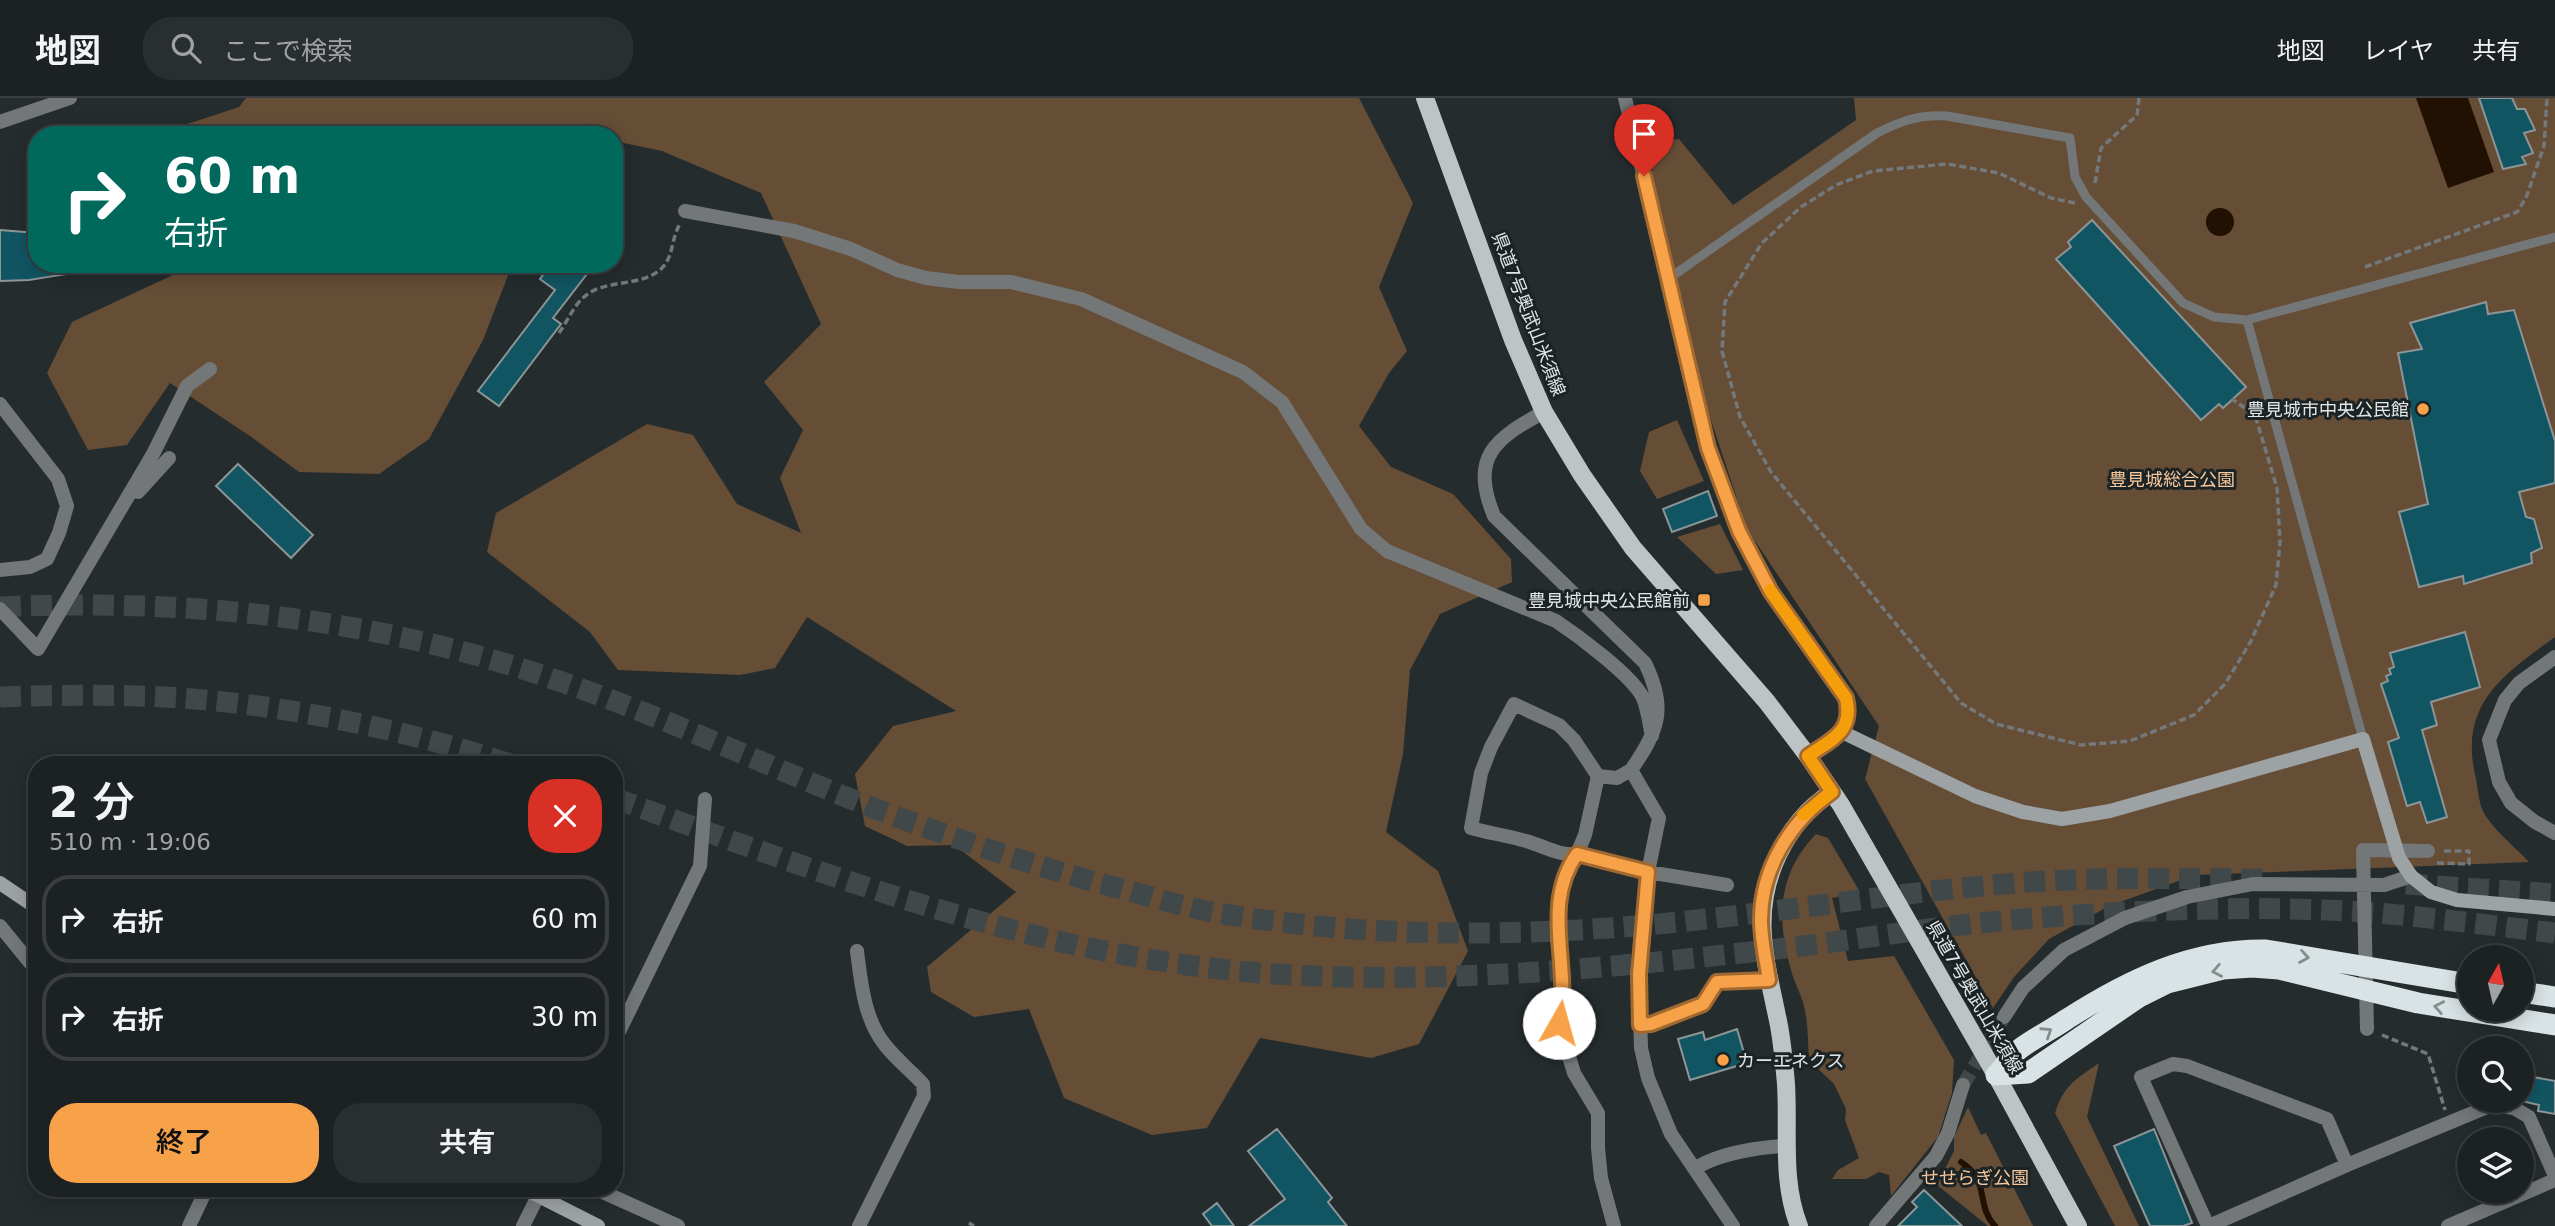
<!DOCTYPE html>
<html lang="ja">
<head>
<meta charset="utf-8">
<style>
  body { margin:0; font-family:"DejaVu Sans","Noto Sans JP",sans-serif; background:#292e2f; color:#f1f3f6; height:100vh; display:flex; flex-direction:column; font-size:26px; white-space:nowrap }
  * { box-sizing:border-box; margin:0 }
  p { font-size:23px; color:#a0a3a5 }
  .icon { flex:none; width:38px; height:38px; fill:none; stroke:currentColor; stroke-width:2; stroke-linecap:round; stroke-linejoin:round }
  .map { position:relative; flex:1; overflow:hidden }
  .drawer { position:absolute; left:28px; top:658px; width:595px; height:441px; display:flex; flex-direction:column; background:#1c2122; border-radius:28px; box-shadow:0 4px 18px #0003,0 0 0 2px #3a3e40 }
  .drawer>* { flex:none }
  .top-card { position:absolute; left:28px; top:28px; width:595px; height:147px; border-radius:28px; box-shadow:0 4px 18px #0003,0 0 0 2px #3a3e40; background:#00695c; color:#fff; overflow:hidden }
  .needle { width:46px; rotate:8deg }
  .fabs { position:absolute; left:2457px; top:847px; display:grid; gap:14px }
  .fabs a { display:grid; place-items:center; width:77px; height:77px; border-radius:50%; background:#1c2122; box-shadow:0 4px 18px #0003,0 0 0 2px #3a3e40; font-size:35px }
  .pin { position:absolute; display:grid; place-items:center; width:60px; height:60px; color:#fff; margin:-72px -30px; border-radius:50% 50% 50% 0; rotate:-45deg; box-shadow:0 0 7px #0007 }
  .pin .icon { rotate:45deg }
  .me { position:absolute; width:77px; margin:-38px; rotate:7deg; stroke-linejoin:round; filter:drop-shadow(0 0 5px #0008) }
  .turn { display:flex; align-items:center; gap:24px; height:147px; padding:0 21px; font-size:32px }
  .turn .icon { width:91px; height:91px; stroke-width:2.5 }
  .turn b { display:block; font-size:49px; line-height:60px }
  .round { display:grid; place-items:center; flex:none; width:74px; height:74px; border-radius:28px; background:#292e2f }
  .head { display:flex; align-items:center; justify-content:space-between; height:119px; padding:0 21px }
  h1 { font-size:42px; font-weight:600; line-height:52px }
  .action { display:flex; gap:14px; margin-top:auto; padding:14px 21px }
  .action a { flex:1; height:80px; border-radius:28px; background:#f7a148; color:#111; font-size:28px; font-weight:600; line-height:80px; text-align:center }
  .action a+a { background:#292e2f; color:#f1f3f6 }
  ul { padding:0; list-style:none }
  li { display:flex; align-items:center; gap:21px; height:88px; margin:0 14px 10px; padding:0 7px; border:4px solid #3a3e40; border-radius:28px }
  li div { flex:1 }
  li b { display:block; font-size:26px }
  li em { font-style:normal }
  header { display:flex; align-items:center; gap:42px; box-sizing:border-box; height:98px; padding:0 35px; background:#1c2122; border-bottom:2px solid #3a3e40 }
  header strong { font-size:33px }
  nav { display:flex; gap:38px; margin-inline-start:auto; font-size:24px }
  .search { width:490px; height:63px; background:#292e2f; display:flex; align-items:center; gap:18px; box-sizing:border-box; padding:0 24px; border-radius:28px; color:#a0a3a5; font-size:26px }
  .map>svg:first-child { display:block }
</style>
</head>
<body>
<header>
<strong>地図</strong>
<div class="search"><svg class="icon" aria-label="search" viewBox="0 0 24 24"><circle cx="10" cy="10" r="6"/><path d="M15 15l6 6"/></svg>ここで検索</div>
<nav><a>地図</a><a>レイヤ</a><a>共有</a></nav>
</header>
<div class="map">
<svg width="2555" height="1128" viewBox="0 0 2555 1128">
  <rect width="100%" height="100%" fill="#252c2e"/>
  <path fill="#664d36" d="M246,0H1359L1413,105L1379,189L1407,253L1389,275L1359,328L1391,369L1453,396L1511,461L1512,484L1440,516L1410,572L1403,656L1386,734L1438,773L1468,853L1419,946L1371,960L1260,940L1207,1030L1152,1037L1064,1000L1029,911L974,919L931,894L927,869L1016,794L954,747L907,748L865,728L855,676L893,628L956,613L807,519L775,570L740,577L618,572L590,534L487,454L496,415L647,326L693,337L737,406L801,435L780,380L803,332L764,284L821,226L761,95L662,53L614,43V37H586L566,32L561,37H163L166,33L239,9Z
    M1854,0H2555V539C2501,578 2458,607 2476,681C2478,692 2479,708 2485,717C2496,734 2515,749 2529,764L2195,777L2109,808L2049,841L2014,879L1993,910L1865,681L1879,628L1747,431L1706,307L1645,43L1679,41L1733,107L1856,22Z
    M172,166H511L512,167L483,242L429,341L379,376L299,374L250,338L170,285L127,347L88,352L47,275L72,224L175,176Z
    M1677,322L1704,383L1657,401L1640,373L1649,334Z
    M1720,426L1743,472L1716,476L1677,439Z
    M1816,736L1828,740L1860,794L1832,800L1848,863L1894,858L1954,962L1952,995L1938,1039L1891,1098L1889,1077L1879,1074L1866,1081H1832L1838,1072L1859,1060L1845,1022L1846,1011L1834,986L1809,962C1808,944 1808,925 1804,908C1801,896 1794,884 1791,872C1776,821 1778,775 1816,736Z
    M2099,965L2087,1019L2139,1128H2115L2055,1015C2064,987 2076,981 2099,965Z
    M1968,1009L1981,1037L1986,1035L2033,1128H1988L1937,1087L1954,1053V1039Z"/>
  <path fill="#221102" d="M2416,0H2468L2494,74L2448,90Z
    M2206 124a14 14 0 1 1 28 0a14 14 0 1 1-28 0Z"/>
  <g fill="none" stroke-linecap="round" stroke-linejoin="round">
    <path stroke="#221102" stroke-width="6" d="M1961,1064C1991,1083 1975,1107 1995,1128"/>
  </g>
  <path fill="#115563" stroke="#8d9597" stroke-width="2" d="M2479,0H2512L2517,11H2525L2535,32L2524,35L2533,55L2522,59L2526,66L2503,71Z
    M2092,122L2246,289L2223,310L2219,306L2201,322L2056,161L2071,149L2068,144Z
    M0,132L37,135V166H72L73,175L29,182L0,183Z
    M551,166H574L587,176L553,220L561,226L499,308L478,293L555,192L540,181Z
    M2486,204L2488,216L2514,212L2555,343V385L2519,394L2526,419L2534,421L2542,450L2531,455L2532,465L2464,486L2463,478L2419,489L2399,414L2428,406L2398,255L2422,251L2410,225Z
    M238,366L313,437L291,460L216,388Z
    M1708,393L1717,418L1672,434L1663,411Z
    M2465,534L2480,589L2431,604L2437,627L2422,632L2447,719L2427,725L2420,704L2407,708L2388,644L2399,640L2381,586L2388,583L2386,578L2391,576L2389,571L2394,569L2390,555Z
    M1737,931L1747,965L1690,982L1678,941L1703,934L1705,942Z
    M2522,977L2555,983V1016L2538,1013L2539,1007L2522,1003Z
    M1277,1031L1332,1100L1328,1104L1347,1128H1249L1285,1101L1248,1053Z
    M2154,1031L2192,1125L2183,1128H2150L2114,1048Z
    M1924,1092L1962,1128H1898L1917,1109L1912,1104Z
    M1217,1105L1234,1128H1212L1203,1116Z"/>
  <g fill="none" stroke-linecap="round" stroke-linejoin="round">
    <path stroke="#41484a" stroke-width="14" stroke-dasharray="14 7" stroke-linecap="butt" d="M1963,987L2004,919"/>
    <path stroke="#41484a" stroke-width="21" stroke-dasharray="21 10" stroke-linecap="butt" d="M0,509C186,500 376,520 553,581C667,619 776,673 889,716C965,744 1043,771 1122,791C1156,800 1190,811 1224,816C1352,837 1480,839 1609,830C1741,821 1872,797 2004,786C2093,778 2183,781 2272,781
      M0,599C60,597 121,596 181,600C293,608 406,632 513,667
      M614,700C834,780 1056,865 1292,877C1460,886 1628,868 1795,849C1867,840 1939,828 2012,822C2130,812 2260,806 2378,815C2437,820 2496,828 2555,835
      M2406,786L2555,796"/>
    <path stroke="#73787a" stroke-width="3.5" stroke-dasharray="7 3.5" stroke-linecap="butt" d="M2095,85L2101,50L2137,17L2139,0
      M2075,105L2051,100L1999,75L1947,66L1873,73L1836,87L1801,109L1762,145L1725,204L1722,253L1740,319L1771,374L1961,605L1996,626L2081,647L2130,643L2194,617L2225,586L2251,543L2276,487L2280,444L2277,390L2255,317L2232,301
      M2365,169L2517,114L2526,100L2544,48L2547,0
      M559,235C567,224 574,207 584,199C605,180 640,190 661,171C674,159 671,140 680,126
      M2437,765L2469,766V753H2444
      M2382,937L2428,956L2445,1012
      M969,1125L974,1128"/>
    <path stroke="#737778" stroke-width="9" d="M1668,181L1877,35C1901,23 1920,16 1947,18L2070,40L2075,79L2086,99L2183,205L2214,219L2247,222L2555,139
      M2247,222L2363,641"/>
    <path stroke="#737778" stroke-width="14" d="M1625,0L1668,181
      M0,24L70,0
      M685,113L794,133L851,151L897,172L926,180L959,184H1011L1081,201L1243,274L1282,304L1361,431L1387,453L1556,523C1577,537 1633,578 1643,600C1648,612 1649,625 1652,638
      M0,306L58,381L67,408L59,435L47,461L30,469L0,472
      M1544,314C1494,341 1470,359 1494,418L1645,565C1667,610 1659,632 1631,672L1659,720L1648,774L1639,876L1641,950L1648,980L1671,1036L1733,1128
      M138,394L169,360
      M0,511L38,551L153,356L187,288L210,271
      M2555,559L2519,585L2505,602L2489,642L2499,684L2511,705L2535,724L2555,735
      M1598,678L1585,737L1577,756C1557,758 1541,746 1522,742C1505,737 1488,735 1471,730L1481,675L1491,649L1514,606L1559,627L1574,642L1598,678L1617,680L1631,672
      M0,828L37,873
      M857,853C861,884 864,921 885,947C896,961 911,973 923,986L924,998L859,1128
      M2004,919L2023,890L2064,852L2125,820L2187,799L2253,786L2384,787L2411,778
      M1640,927L1651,926L1703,906L1717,884L1769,882
      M2367,931L2363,752L2428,753
      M614,944L700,768L705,701
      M1695,1071C1715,1056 1763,1048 1787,1048
      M594,1090L678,1128
      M189,1128L207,1090
      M523,1128L542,1090
      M1614,1128L1601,1080L1598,1050V1015L1574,975L1559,925L1563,909L1564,886L1557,841L1560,796L1570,765L1577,756L1648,774L1727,787
      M1876,1128L1936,1058L1948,1035L1963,987
      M2208,1128L2141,979L2173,966L2187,968L2327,1021L2347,1067L2492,1007L2514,1010L2529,1019L2555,1078
      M2209,1128L2347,1067
      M2448,1128L2555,1082"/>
    <path stroke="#9da2a4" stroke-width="14" d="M1668,181C1688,266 1703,354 1739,433C1767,494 1807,547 1846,600C1854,634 1832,641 1808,658
      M1842,634L1975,698L2023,714L2062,721L2110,713L2363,641L2399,760L2411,778L2431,794L2457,802L2555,811
      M0,785L37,810
      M523,1090L598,1128"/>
    <path stroke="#bcc4c6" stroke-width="18" d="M1425,0L1513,242L1544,314L1582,377L1633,450L1767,604L1808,658L1841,707L1996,977L2078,1128
      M1799,1128C1781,1083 1789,1033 1786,986C1784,964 1782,939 1777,918C1765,860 1751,814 1778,757C1791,730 1807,711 1832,694"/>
    <path stroke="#d9e2e5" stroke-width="21" d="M2522,894L2555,899
      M1996,977L2028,975L2139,899L2167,885L2223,871L2252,869L2279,871L2418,905L2555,927
      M1996,977C2003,970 2009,960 2017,953C2032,941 2051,932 2067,921C2128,882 2191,851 2266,852L2469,886"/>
  </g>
  <defs><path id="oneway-chevron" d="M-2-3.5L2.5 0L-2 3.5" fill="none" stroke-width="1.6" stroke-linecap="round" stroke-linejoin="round" transform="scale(1.75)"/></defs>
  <g stroke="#848c8e">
    <use href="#oneway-chevron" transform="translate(2304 859) rotate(10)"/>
    <use href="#oneway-chevron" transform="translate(2217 873) rotate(169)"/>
    <use href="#oneway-chevron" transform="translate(2439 909) rotate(-169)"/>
    <use href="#oneway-chevron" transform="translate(2047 934) rotate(-33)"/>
  </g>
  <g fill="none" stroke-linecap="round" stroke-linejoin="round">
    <defs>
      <path id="route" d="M1559,925C1572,869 1540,808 1577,756L1648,774L1639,876L1640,927L1651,926L1703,906L1717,884L1769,882C1766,862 1761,842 1761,822C1761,770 1791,723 1832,694L1808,658C1832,641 1854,634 1846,600L1771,494L1739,433L1708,350L1644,78"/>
    </defs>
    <use href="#route" stroke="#a1692f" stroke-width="18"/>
    <use href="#route" stroke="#f7a148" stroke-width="12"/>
    <path stroke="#f59e0b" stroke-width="12" d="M1770,492L1846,600C1854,634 1832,641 1808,658L1832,694L1803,717"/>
  </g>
  <g fill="#f7a148" stroke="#1c2324" stroke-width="2.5">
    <circle cx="2423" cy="311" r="7"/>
    <rect x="1697" y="495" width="14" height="14" rx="3.5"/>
    <circle cx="1723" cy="962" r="7"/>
  </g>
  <g text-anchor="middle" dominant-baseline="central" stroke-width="6" stroke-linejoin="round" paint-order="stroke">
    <g font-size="18" fill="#e2e6e7" stroke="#1c2324">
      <text transform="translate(1529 216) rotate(69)">県道7号奥武山米須線</text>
      <text transform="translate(1975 899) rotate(60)">県道7号奥武山米須線</text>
    </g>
    <g font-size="18" fill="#e2e6e7" stroke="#1c2324" text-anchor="end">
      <text x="2409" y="311">豊見城市中央公民館</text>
      <text x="1690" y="502">豊見城中央公民館前</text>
      <text x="1737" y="962" text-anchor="start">カーエネクス</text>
    </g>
    <g font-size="18" fill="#f7c89d" stroke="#1c2324">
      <text x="2172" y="381">豊見城総合公園</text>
      <text x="1975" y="1079">せせらぎ公園</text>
    </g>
  </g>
</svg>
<div class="fabs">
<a><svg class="needle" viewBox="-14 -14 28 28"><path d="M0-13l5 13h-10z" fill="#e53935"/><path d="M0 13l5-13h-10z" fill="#a0a3a5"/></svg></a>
<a><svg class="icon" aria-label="search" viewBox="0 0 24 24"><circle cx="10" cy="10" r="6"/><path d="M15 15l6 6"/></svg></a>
<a><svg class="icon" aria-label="layers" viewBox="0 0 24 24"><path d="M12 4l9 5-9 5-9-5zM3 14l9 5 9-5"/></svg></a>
</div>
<div class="pin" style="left:1644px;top:78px;background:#d93025"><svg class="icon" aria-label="arrive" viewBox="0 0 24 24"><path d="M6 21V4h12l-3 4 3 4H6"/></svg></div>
<svg class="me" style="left:1559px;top:925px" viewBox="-20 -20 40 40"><circle r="19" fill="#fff"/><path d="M0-13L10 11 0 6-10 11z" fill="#f7a148"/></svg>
<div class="top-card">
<div class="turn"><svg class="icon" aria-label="right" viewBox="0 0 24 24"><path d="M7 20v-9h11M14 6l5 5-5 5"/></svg><div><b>60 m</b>右折</div></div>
</div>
<section class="drawer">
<div class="head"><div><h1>2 分</h1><p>510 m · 19:06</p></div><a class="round" style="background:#d93025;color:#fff"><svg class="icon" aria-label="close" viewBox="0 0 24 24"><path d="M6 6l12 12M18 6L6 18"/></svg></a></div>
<ul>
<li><svg class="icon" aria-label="right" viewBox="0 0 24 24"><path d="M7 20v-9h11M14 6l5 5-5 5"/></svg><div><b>右折</b></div><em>60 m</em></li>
<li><svg class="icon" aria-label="right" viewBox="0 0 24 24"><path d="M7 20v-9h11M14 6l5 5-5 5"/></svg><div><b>右折</b></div><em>30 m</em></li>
</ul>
<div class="action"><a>終了</a><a>共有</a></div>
</section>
</div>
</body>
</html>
